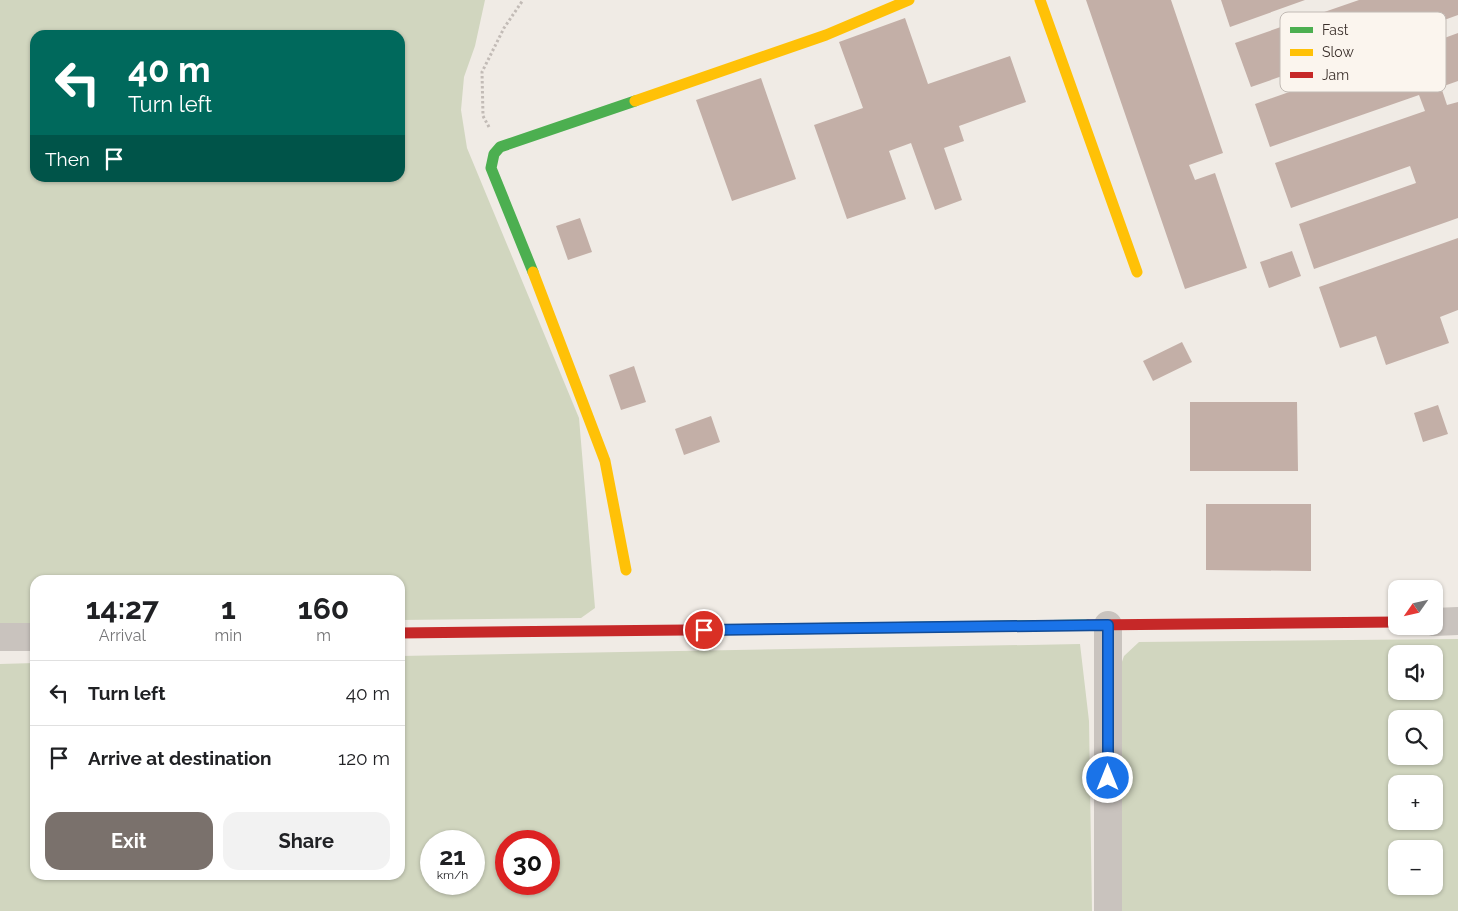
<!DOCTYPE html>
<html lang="en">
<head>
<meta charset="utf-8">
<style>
  body { margin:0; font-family:Raleway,sans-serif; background:#f2f2f2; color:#202124; height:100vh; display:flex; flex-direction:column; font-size:19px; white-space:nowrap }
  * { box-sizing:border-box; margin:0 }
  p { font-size:16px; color:#757577 }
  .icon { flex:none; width:28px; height:28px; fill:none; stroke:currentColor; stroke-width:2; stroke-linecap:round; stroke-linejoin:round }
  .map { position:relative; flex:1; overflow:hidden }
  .drawer { position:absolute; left:30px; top:575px; width:375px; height:305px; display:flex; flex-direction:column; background:#fff; border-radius:15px; box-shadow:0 1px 4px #0004 }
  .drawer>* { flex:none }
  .banner { position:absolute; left:30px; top:30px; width:375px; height:152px; border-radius:15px; box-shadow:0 1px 4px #0004; background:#00695c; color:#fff; overflow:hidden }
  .needle { width:32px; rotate:236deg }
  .controls { position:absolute; left:1388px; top:580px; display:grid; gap:10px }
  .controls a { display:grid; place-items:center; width:55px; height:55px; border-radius:10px; background:#fff; box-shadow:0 1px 4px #0004; font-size:25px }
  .speed { position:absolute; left:420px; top:830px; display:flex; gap:10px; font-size:25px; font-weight:700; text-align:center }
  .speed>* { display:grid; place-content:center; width:65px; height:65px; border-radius:50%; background:#fff; box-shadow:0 1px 4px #0004; line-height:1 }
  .speed small { font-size:12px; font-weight:400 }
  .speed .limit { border:8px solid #d22; background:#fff; color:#111 }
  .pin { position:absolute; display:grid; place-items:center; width:42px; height:42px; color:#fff; margin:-21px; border:2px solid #fff; border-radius:50%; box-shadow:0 1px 5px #0007 }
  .me { position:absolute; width:55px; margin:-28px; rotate:0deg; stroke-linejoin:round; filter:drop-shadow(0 0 4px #0008) }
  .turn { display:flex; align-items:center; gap:18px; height:105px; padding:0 15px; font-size:22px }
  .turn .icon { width:65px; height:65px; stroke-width:2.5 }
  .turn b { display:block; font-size:35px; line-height:42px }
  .then { display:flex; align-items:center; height:48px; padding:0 15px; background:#0003; gap:10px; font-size:19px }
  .eta { display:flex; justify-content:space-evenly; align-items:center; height:85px; text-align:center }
  .eta b { font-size:30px; font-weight:700; line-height:35px }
  .primary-button { display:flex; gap:10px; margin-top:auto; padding:10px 15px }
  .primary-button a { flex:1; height:58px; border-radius:15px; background:#7a716c; color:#fff; font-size:20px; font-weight:700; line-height:58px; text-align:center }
  .primary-button a+a { background:#f2f2f2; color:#202124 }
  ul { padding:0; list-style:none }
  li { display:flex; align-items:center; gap:15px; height:65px; padding:0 15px; border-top:1px solid #e0e0e0 }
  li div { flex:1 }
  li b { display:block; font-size:19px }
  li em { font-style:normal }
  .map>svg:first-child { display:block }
</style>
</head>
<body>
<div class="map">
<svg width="1458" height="911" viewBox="0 0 1458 911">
  <rect width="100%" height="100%" fill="#f0ebe5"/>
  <path fill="#d1d6bf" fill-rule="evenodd" d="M0,0H485L475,46L464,77L461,110L467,148L579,418L595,608L581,618L400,620V580H35V624L0,625ZM35,35H400V178H35Z
    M1458,639V911H1118L1117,676L1124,656L1139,642ZM1396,654H1434V691H1396ZM1396,719H1434V756H1396ZM1396,784H1434V821H1396ZM1396,849H1434V886H1396Z
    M1080,644L1089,721L1092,911H0V664L35,663V875H400V656ZM474,841V884H431V841ZM506,841H549V884H506Z"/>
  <path fill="#c3afa7" d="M1086,0H1171L1223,153L1189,165L1195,180L1215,173L1247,268L1185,289Z
    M1221,0H1305L1230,27Z
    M1359,0H1458V15L1422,28L1428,44L1458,33V81L1441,87L1447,105L1458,102V218L1314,269L1299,224L1416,183L1410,166L1291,208L1275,163L1425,111L1419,95L1270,147L1255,104L1400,53L1394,37L1251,87L1235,43Z
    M905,18L928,84L1010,56L1026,102L959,126L964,141L944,148L962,200L935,210L911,143L889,151L906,199L847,219L814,125L863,108L839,42Z
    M761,78L796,179L732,201L696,100Z
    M580,218L592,252L568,260L556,226Z
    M1458,238V310L1440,317L1449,343L1386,365L1376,336L1340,348L1319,287Z
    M1292,251L1301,276L1269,288L1260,262Z
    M1182,342L1192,362L1153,381L1143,361Z
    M634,366L646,402L621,410L609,375Z
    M1190,402H1297L1298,471H1190Z
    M1438,405L1448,434L1423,442L1414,413Z
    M711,416L720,442L684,455L675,429Z
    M1206,504H1311V571L1206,570Z"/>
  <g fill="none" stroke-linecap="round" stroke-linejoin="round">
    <path stroke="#c2bbb6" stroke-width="3" stroke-dasharray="2.5 2.5" stroke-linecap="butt" d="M489,127L483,116L482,72L504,28L523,0"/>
    <path stroke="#c9c3be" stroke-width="28" d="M1434,622L1458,621
      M0,637H35
      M1108,911V625"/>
    <path stroke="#4caf50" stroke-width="11" d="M533,272L491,168L494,154L500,147L635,101
      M776,629L1088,625"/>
    <path stroke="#ffc107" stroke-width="11" d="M1040,0L1137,272
      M635,101L826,35L909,0
      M533,272L605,461L626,570"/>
    <path stroke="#c62828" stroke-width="11" d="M1088,625L1396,622
      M400,633L776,629"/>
  </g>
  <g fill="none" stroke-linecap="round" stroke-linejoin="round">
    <defs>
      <path id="route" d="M704,630L1108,625V778"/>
    </defs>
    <use href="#route" stroke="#114b97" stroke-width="12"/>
    <use href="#route" stroke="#1a73e8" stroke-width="9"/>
  </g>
  <rect x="1280" y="12" width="166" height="80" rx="8" fill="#fbf5ee" stroke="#c1bab4" stroke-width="1"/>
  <rect x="1290" y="27" width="23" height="6" fill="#4caf50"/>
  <rect x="1290" y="49" width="23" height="7" fill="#ffc107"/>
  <rect x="1290" y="72" width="23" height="6" fill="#c62828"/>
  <g font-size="14" fill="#3b302b">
    <text x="1322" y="35">Fast</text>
    <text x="1322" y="57">Slow</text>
    <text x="1322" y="80">Jam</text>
  </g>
</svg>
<div class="controls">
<a><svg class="needle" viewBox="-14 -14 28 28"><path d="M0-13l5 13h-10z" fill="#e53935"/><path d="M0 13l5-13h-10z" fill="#757577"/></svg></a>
<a><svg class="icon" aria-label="sound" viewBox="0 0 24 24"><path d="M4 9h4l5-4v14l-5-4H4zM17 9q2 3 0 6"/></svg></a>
<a><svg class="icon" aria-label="search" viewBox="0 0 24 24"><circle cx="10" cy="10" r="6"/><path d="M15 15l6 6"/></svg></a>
<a>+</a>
<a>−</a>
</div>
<div class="speed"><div>21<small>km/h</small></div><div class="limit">30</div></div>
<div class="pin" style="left:704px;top:630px;background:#d93025"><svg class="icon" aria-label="arrive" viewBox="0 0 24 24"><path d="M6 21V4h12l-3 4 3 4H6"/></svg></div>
<svg class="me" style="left:1108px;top:778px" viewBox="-20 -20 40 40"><circle r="17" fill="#1a73e8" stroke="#fff" stroke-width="3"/><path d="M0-11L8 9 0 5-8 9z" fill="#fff"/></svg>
<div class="banner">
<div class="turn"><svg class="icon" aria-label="left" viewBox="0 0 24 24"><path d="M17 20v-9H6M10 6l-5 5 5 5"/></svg><div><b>40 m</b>Turn left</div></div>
<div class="then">Then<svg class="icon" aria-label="arrive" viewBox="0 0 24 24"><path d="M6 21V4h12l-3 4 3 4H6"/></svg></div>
</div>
<section class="drawer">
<div class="eta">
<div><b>14:27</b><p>Arrival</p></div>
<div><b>1</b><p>min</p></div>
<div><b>160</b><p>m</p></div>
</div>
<ul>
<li><svg class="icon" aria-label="left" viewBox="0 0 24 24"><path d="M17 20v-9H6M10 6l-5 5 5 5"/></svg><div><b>Turn left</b></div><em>40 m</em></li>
<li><svg class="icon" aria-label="arrive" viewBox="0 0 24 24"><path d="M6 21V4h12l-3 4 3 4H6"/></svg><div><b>Arrive at destination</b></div><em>120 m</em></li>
</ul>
<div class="primary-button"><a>Exit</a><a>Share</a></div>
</section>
</div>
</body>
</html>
